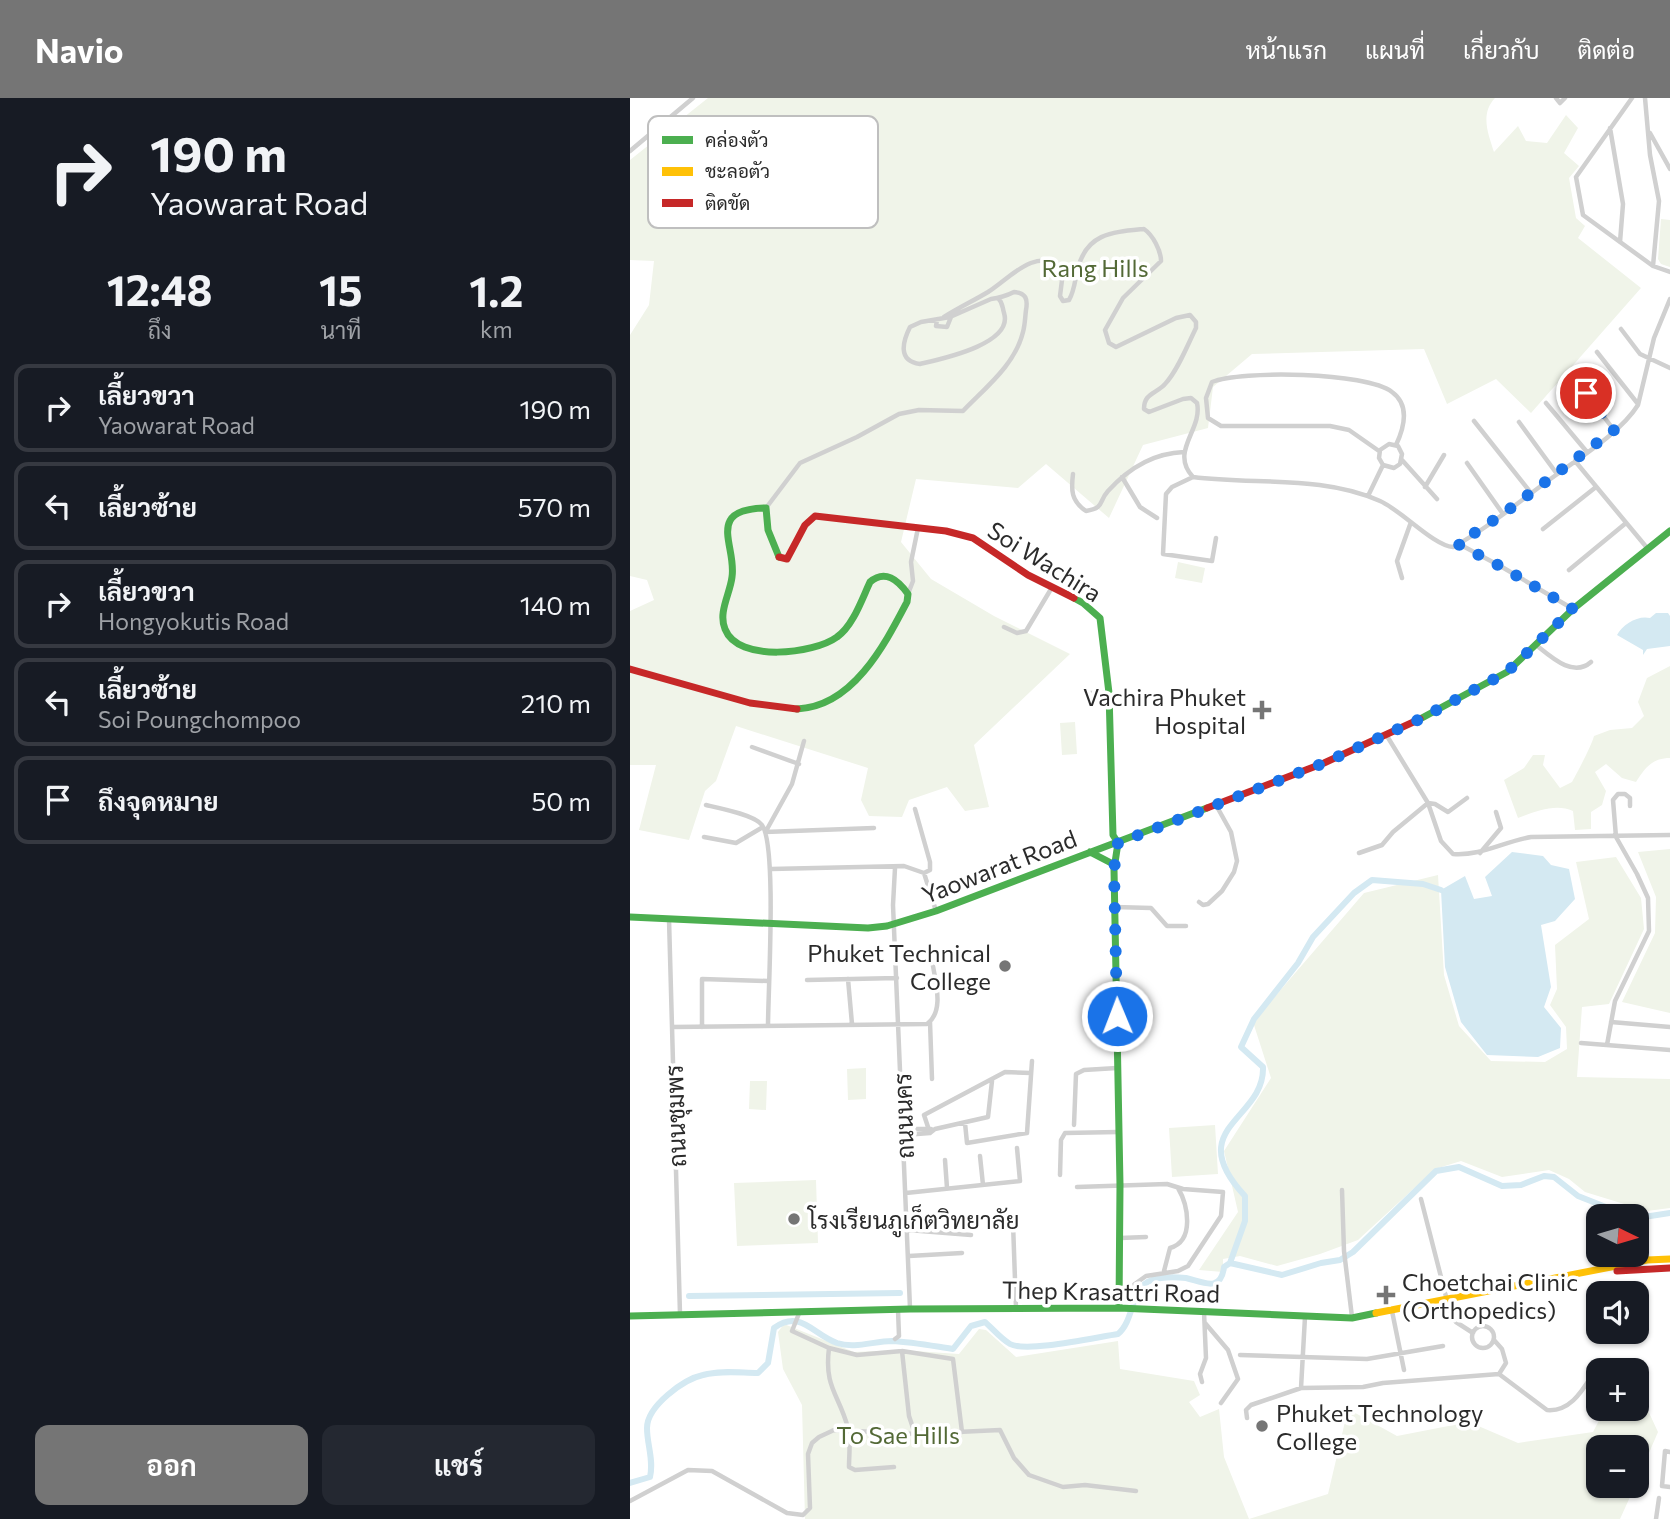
<!DOCTYPE html>
<html lang="th">
<head>
<meta charset="utf-8">
<style>
  body { margin:0; font-family:Commissioner,Sarabun,sans-serif; background:#242831; color:#f1f3f6; height:100vh; display:flex; flex-direction:column; font-size:26px; white-space:nowrap }
  * { box-sizing:border-box; margin:0 }
  p { font-size:23px; color:#9ea1a6 }
  .icon { flex:none; width:38px; height:38px; fill:none; stroke:currentColor; stroke-width:2; stroke-linecap:round; stroke-linejoin:round }
  .map { position:relative; flex:1; overflow:hidden }
  .side { display:flex; flex-direction:column; background:#171b24; width:630px }
  .side>* { flex:none }
  .top-card { background:#171b24; color:#f1f3f6; overflow:hidden }
  .needle { width:46px; rotate:95deg }
  .fabs { position:absolute; left:956px; top:1106px; display:grid; gap:14px }
  .fabs a { display:grid; place-items:center; width:63px; height:63px; border-radius:14px; background:#171b24; box-shadow:0 2px 5px #0004; font-size:35px }
  .pin { position:absolute; display:grid; place-items:center; width:60px; height:60px; color:#fff; margin:-30px; border:4px solid #fff; border-radius:50%; box-shadow:0 2px 7px #0007 }
  .me { position:absolute; width:77px; margin:-38px; rotate:359deg; stroke-linejoin:round; filter:drop-shadow(0 0 5px #0008) }
  .turn { display:flex; align-items:center; gap:24px; height:147px; padding:0 35px; font-size:32px }
  .turn .icon { width:91px; height:91px; stroke-width:2.5 }
  .turn b { display:block; font-size:49px; line-height:60px }
  .eta { display:flex; justify-content:space-evenly; align-items:center; height:119px; text-align:center }
  .eta b { font-size:42px; font-weight:700; line-height:49px }
  .action { display:flex; gap:14px; margin-top:auto; padding:14px 35px }
  .action a { flex:1; height:80px; border-radius:14px; background:#757575; color:#fff; font-size:28px; font-weight:700; line-height:80px; text-align:center }
  .action a+a { background:#242831; color:#f1f3f6 }
  ul { padding:0; list-style:none }
  li { display:flex; align-items:center; gap:21px; height:88px; margin:0 14px 10px; padding:0 21px; border:4px solid #363941; border-radius:14px }
  li div { flex:1 }
  li b { display:block; font-size:26px }
  li em { font-style:normal }
  header { display:flex; align-items:center; gap:42px; box-sizing:border-box; height:98px; padding:0 35px; background:#757575; color:#fff }
  header strong { font-size:33px }
  nav { display:flex; gap:38px; margin-inline-start:auto; font-size:24px }
  main { display:flex; flex:1; min-height:0 }
  .map>svg:first-child { display:block }
</style>
</head>
<body>
<header>
<strong>Navio</strong>
<nav><a>หน้าแรก</a><a>แผนที่</a><a>เกี่ยวกับ</a><a>ติดต่อ</a></nav>
</header>
<main>
<section class="side">
<div class="top-card">
<div class="turn"><svg class="icon" aria-label="right" viewBox="0 0 24 24"><path d="M7 20v-9h11M14 6l5 5-5 5"/></svg><div><b>190 m</b>Yaowarat Road</div></div>
</div>
<div class="eta">
<div><b>12:48</b><p>ถึง</p></div>
<div><b>15</b><p>นาที</p></div>
<div><b>1.2</b><p>km</p></div>
</div>
<ul>
<li><svg class="icon" aria-label="right" viewBox="0 0 24 24"><path d="M7 20v-9h11M14 6l5 5-5 5"/></svg><div><b>เลี้ยวขวา</b><p>Yaowarat Road</p></div><em>190 m</em></li>
<li><svg class="icon" aria-label="left" viewBox="0 0 24 24"><path d="M17 20v-9H6M10 6l-5 5 5 5"/></svg><div><b>เลี้ยวซ้าย</b></div><em>570 m</em></li>
<li><svg class="icon" aria-label="right" viewBox="0 0 24 24"><path d="M7 20v-9h11M14 6l5 5-5 5"/></svg><div><b>เลี้ยวขวา</b><p>Hongyokutis Road</p></div><em>140 m</em></li>
<li><svg class="icon" aria-label="left" viewBox="0 0 24 24"><path d="M17 20v-9H6M10 6l-5 5 5 5"/></svg><div><b>เลี้ยวซ้าย</b><p>Soi Poungchompoo</p></div><em>210 m</em></li>
<li><svg class="icon" aria-label="arrive" viewBox="0 0 24 24"><path d="M6 21V4h12l-3 4 3 4H6"/></svg><div><b>ถึงจุดหมาย</b></div><em>50 m</em></li>
</ul>
<div class="action"><a>ออก</a><a>แชร์</a></div>
</section>
<div class="map">
<svg width="1040" height="1421" viewBox="0 0 1040 1421">
  <rect width="100%" height="100%" fill="#fff"/>
  <path fill="#f0f4e9" d="M78,0H865C850,16 858,35 864,54L888,28L896,43L917,45L936,17L948,30L934,55L949,68L939,80L946,120L955,128L948,140L1011,190L901,315L866,281L817,306L794,251L622,256L583,289L578,330L513,347L479,420L416,366L388,390L286,381L271,444L301,481L364,518L440,556L344,647L359,709L335,713L317,689L279,702L272,719L239,718L231,702L238,670L106,628L86,683L75,693L59,742L9,732L26,667H0V513L24,502L17,482L0,478V237L19,207L24,163L0,162V62Z
    M1031,121L1040,122V169L1031,166L1028,161Z
    M548,464L575,470L572,485L545,480Z
    M1040,568V660C1022,660 1015,670 1006,684L992,680L976,666L965,674L976,693L972,707L961,714V731L945,732L943,713C925,705 905,714 888,720L874,682L894,670L903,657H915L913,667L930,690L942,684C948,673 961,649 964,638L980,632L1002,630L1014,618L1008,604L1017,580Z
    M445,624L447,656L432,657L430,625Z
    M1040,751V915L992,904L1025,835L1026,799L1008,754Z
    M986,759L1011,800L1014,831L979,906L952,909L947,979L1040,981V1110L1017,1113L955,1094L939,1081L919,1072L872,1079L831,1063L805,1071L728,1142L690,1156L647,1168L610,1158L593,1161V1174L569,1172L608,1114L594,1053L641,980L623,924L734,795L808,777L814,877L829,928L861,963L915,964L937,951L936,929L920,907L927,891L925,847L959,821L946,764Z
    M236,970V1001L218,1002L217,971Z
    M120,983H137L136,1012L119,1011Z
    M585,1027L588,1076L542,1079L539,1030Z
    M186,1082L188,1145L107,1148L104,1085Z
    M154,1226L224,1254L270,1252L329,1256L349,1231L356,1232L386,1259L488,1243L490,1271L564,1283L570,1297L559,1304L570,1319L589,1311L594,1359L619,1421L698,1396L718,1311L767,1338L839,1324L888,1345L963,1334L975,1311H1006V1300L1014,1304L1028,1334L1006,1385V1349H968V1388H1005L990,1421H175L172,1307L153,1271L148,1234Z"/>
  <path fill="#d4e9f2" d="M1026,515H1038L1040,518V548L1017,551L1013,557V552L987,537C993,526 1008,517 1020,520Z
    M882,754L913,758L921,767L939,771L945,801L925,823L911,827L921,889L914,909L931,930L930,950L908,959L857,957L831,924L815,869L811,792L835,778L844,801L862,798L855,779Z"/>
  <g fill="none" stroke-linecap="round" stroke-linejoin="round">
    <path stroke="#d4e9f2" stroke-width="6" d="M600,1165L615,1123V1098C551,1029 635,1022 633,969L611,949L624,921L668,865L683,839L724,795L742,782L793,786L811,792
      M59,1198L270,1195
      M0,1385L20,1379C24,1362 17,1347 17,1330C17,1308 54,1281 73,1277C91,1272 111,1275 128,1275L138,1265L144,1230C171,1211 182,1236 207,1245C225,1251 244,1243 262,1243C282,1244 303,1248 323,1251L341,1228L355,1224C363,1231 371,1241 380,1246C397,1255 467,1239 488,1236C505,1222 500,1189 522,1182C531,1179 546,1179 556,1180C573,1184 591,1195 594,1169L600,1165L652,1177L691,1165L710,1162L723,1154L806,1073L829,1069L872,1088L891,1087L914,1078L924,1079L948,1098L986,1113L1014,1119L1040,1115"/>
    <path stroke="#d0d0d0" stroke-width="4.5" d="M926,0L930,5L935,0
      M1002,0L946,79L953,117L1023,168L1040,174
      M1015,0L1020,57L1029,103L1023,168
      M980,30L993,106L990,144
      M1020,35L1040,71
      M0,53L63,0
      M314,219C328,210 343,203 358,194C380,180 404,150 431,168L433,174L430,198L433,203L439,202C445,192 445,180 448,170C457,135 483,134 514,131C523,137 531,153 531,163L493,200L475,232L479,245L486,249L546,220L560,217L566,224V230C558,246 547,274 535,286C526,296 514,295 514,311L519,314L553,301L561,300L567,305C573,332 539,353 563,379C625,387 692,377 750,403C771,412 804,448 823,449C860,429 892,401 926,377C952,358 991,334 1008,307L1024,240L1040,201
      M307,222L306,228L317,229L321,219
      M991,231L1010,256L1040,270
      M967,254L1008,306
      M941,276L984,332
      M916,305L957,354
      M844,323L901,395
      M889,324L927,376
      M749,353L719,332L700,328H591L578,320L576,300L582,284C611,272 736,274 762,294C780,307 774,330 766,347
      M772,362L807,401
      M945,363L1018,451
      M837,365L873,416
      M443,376C441,392 441,403 456,413C475,410 468,404 478,393C498,371 523,355 554,354
      M492,379L510,409L527,420
      M563,379L542,389L536,396L533,456L582,463L586,440
      M795,389L814,357
      M738,398L753,367L749,360L750,352L759,346L768,348L772,356L770,366L764,370L753,367
      M136,410L170,365L227,339L269,316L289,312L333,313C355,290 385,267 393,234C395,227 395,220 396,212C398,201 396,195 384,194C376,198 369,200 361,201L320,219L291,224L280,229C273,243 267,263 290,266C311,261 384,246 374,215C372,208 373,205 368,200
      M913,431L966,389
      M829,446L872,469L943,511
      M939,472L996,425
      M772,480L767,463L781,424
      M278,496L283,483L281,464L288,430
      M374,529L387,535L396,533L421,491
      M906,547C921,559 943,580 961,564
      M457,595H478
      M757,638L798,705L811,743L823,756C851,758 873,744 901,739L1040,737
      M122,649L169,666
      M76,707C89,710 125,717 132,727C147,747 138,894 138,928
      M285,711L300,764V772L294,775L306,813
      M136,733L162,686L174,643
      M135,734L244,730
      M74,739L106,745L133,729
      M729,755L752,747L763,734L798,705L805,706L818,714L837,700
      M850,755L871,730L866,714
      M265,770L263,807L280,1210
      M141,771L274,768L294,775
      M569,804L573,807L578,806L592,793L604,774L607,763L601,734L586,707
      M485,809L521,810L537,828H556
      M39,821L50,1216
      M218,881L222,926
      M177,882L267,880
      M300,924L302,981
      M981,924L1040,929
      M42,929L297,926C314,914 306,886 303,868
      M72,929V881L138,883
      M951,945L1040,952
      M977,947L985,903L1019,833L1018,800L1007,776L986,739L983,702L988,696H995L1000,700V708
      M335,1025L337,1045L397,1035L402,963
      M444,1027L446,976L454,972L487,970
      M274,1031H301
      M300,1035L294,1017L375,974L401,975
      M274,1037L300,1035L305,1031L358,1019L362,983
      M350,1058L353,1087
      M315,1062L317,1090
      M430,1077L431,1042L435,1035L488,1034
      M447,1089L537,1086L553,1091L593,1094L591,1118L558,1168L548,1173L516,1178L502,1188L489,1191
      M712,1092L714,1153L722,1219
      M276,1095L390,1083L387,1050
      M791,1101L821,1218L826,1224L843,1235
      M383,1125L386,1210
      M278,1132L341,1137
      M490,1140L516,1139
      M279,1158L332,1155
      M534,1173L540,1150C565,1143 558,1107 548,1090
      M170,1213L162,1233L199,1250
      M762,1213L774,1272
      M575,1225L598,1252L608,1281L591,1305
      M842 1239a11 11 0 1 1 22 0a11 11 0 1 1-22 0Z
      M265,1241L269,1238L268,1212
      M272,1253L279,1318L285,1336
      M610,1257L737,1261L813,1248
      M869,1276L917,1312C940,1314 952,1293 963,1276
      M572,1284L570,1276L576,1260L574,1214
      M671,1290L675,1219
      M617,1320L616,1312L621,1307L671,1290L733,1289L753,1285L869,1276L876,1265L872,1251L864,1242
      M1040,1354L1035,1353L1032,1388L1040,1389
      M264,1369L225,1372L219,1369C219,1357 221,1342 218,1330C209,1296 194,1290 199,1250L227,1257L272,1253L323,1261L332,1334
      M0,1403L58,1372L82,1373L157,1415L173,1417L180,1410L178,1356L182,1345L189,1339L204,1332L285,1336L370,1332L384,1360L399,1377L433,1389L455,1387L506,1393
      M1026,1421L1029,1400"/>
    <path stroke="#4caf50" stroke-width="7" d="M149,459L138,432L136,410C74,411 107,448 102,479C100,496 88,514 95,531C108,565 184,556 207,539C223,528 232,501 240,484C255,471 268,482 278,496L277,504C255,546 223,609 167,611
      M444,500L453,505L470,520L479,595L483,737L488,745
      M790,621L877,574L943,511L1040,433
      M488,745L484,771L490,1087L489,1210
      M460,754L485,767
      M0,819L238,830L257,828L306,813L577,710
      M0,1218L280,1211L489,1210L722,1220L746,1215"/>
    <path stroke="#ffc107" stroke-width="7" d="M746,1215L1017,1162L1040,1161"/>
    <path stroke="#c62828" stroke-width="7" d="M149,459L157,461L175,427L185,418L316,433L343,440L398,477L444,500
      M0,571L120,605L167,611
      M577,710L694,665L790,621
      M987,1173L1040,1170"/>
  </g>
  <g fill="none" stroke-linecap="round" stroke-linejoin="round">
    <path stroke="#1a73e8" stroke-width="12" stroke-dasharray="0 21.6" d="M487,918L484,771L488,745L694,665L788,622L877,574L943,511L872,469L828,446L873,416L984,332L956,295"/>
  </g>
  <g fill="#757575" stroke="#fff" stroke-width="2.5">
    <path d="M628.5 601.5h7v7h7v7h-7v7h-7v-7h-7v-7h7z"/>
    <circle cx="375" cy="868" r="7"/>
    <circle cx="164" cy="1121" r="7"/>
    <path d="M752.5 1186.5h7v7h7v7h-7v7h-7v-7h-7v-7h7z"/>
    <circle cx="632" cy="1328" r="7"/>
  </g>
  <g text-anchor="middle" dominant-baseline="central" stroke-width="7" stroke-linejoin="round" paint-order="stroke">
    <g font-size="24" fill="#536936" stroke="#fff">
      <text x="465" y="169">Rang Hills</text>
      <text x="268" y="1336">To Sae Hills</text>
    </g>
    <g font-size="24" fill="#2b2b2b" stroke="#fff">
      <text transform="translate(415 463) rotate(32)">Soi Wachira</text>
      <text transform="translate(369 768) rotate(-21)">Yaowarat Road</text>
      <text transform="translate(45 1018) rotate(-92)">ถนนชุมพร</text>
      <text transform="translate(273 1018) rotate(-92)">ถนนนคร</text>
      <text transform="translate(481 1193) rotate(1)">Thep Krasattri Road</text>
    </g>
    <g font-size="24" fill="#2b2b2b" stroke="#fff" text-anchor="start">
      <text x="616" y="598" text-anchor="end">Vachira Phuket<tspan x="616" dy="28">Hospital</tspan></text>
      <text x="361" y="854" text-anchor="end">Phuket Technical<tspan x="361" dy="28">College</tspan></text>
      <text x="178" y="1121">โรงเรียนภูเก็ตวิทยาลัย</text>
      <text x="772" y="1183">Choetchai Clinic<tspan x="772" dy="28">(Orthopedics)</tspan></text>
      <text x="646" y="1314">Phuket Technology<tspan x="646" dy="28">College</tspan></text>
    </g>
  </g>
  <rect x="18" y="18" width="230" height="112" rx="10" fill="#fff" stroke="#bfbfbf" stroke-width="2"/>
  <rect x="32" y="38" width="31" height="8" fill="#4caf50"/>
  <rect x="32" y="69" width="31" height="9" fill="#ffc107"/>
  <rect x="32" y="101" width="31" height="8" fill="#c62828"/>
  <g font-size="19" fill="#2b2b2b">
    <text x="75" y="49">คล่องตัว</text>
    <text x="75" y="80">ชะลอตัว</text>
    <text x="75" y="112">ติดขัด</text>
  </g>
</svg>
<div class="fabs">
<a><svg class="needle" viewBox="-14 -14 28 28"><path d="M0-13l5 13h-10z" fill="#e53935"/><path d="M0 13l5-13h-10z" fill="#9ea1a6"/></svg></a>
<a><svg class="icon" aria-label="sound" viewBox="0 0 24 24"><path d="M4 9h4l5-4v14l-5-4H4zM17 9q2 3 0 6"/></svg></a>
<a>+</a>
<a>−</a>
</div>
<div class="pin" style="left:956px;top:295px;background:#d93025"><svg class="icon" aria-label="arrive" viewBox="0 0 24 24"><path d="M6 21V4h12l-3 4 3 4H6"/></svg></div>
<svg class="me" style="left:487px;top:918px" viewBox="-20 -20 40 40"><circle r="17" fill="#1a73e8" stroke="#fff" stroke-width="3"/><path d="M0-11L8 9 0 5-8 9z" fill="#fff"/></svg>
</div>
</main>
</body>
</html>
